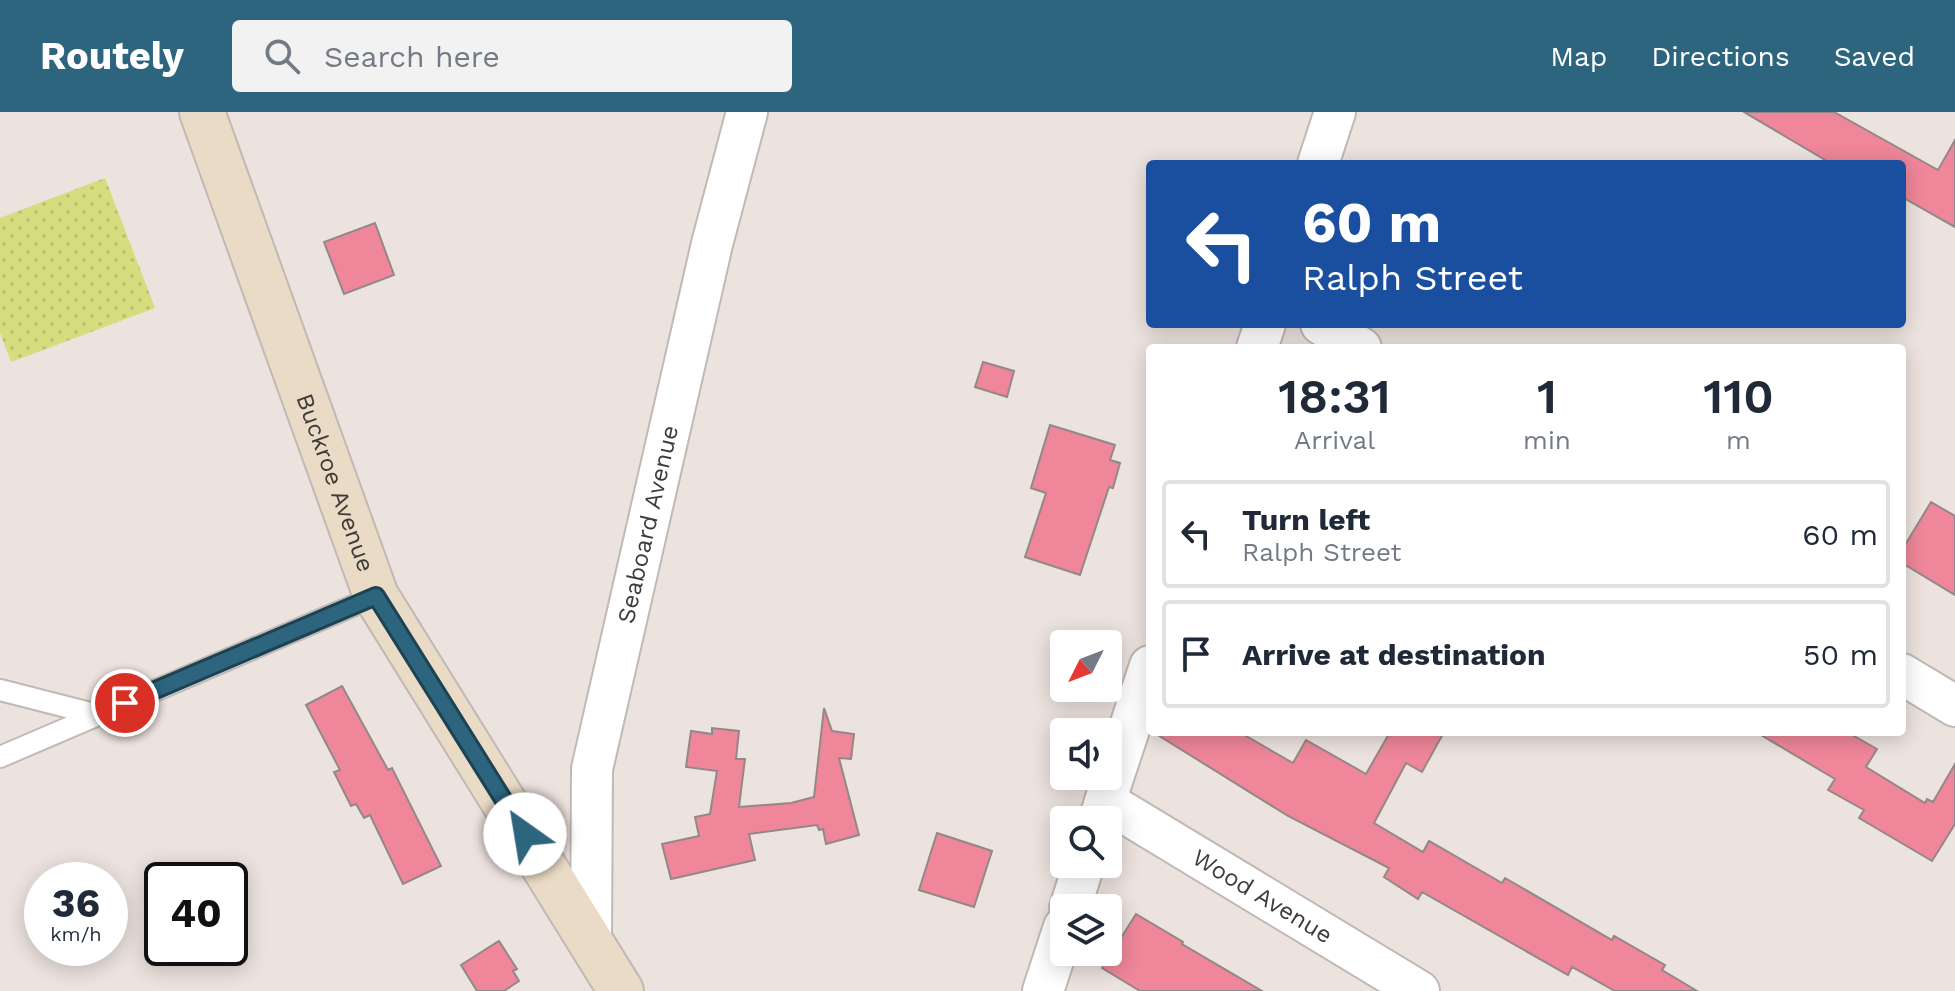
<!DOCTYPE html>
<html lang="en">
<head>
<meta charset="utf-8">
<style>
  body { margin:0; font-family:"Work Sans",sans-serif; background:#f2f2f3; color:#1f2937; height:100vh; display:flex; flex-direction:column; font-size:30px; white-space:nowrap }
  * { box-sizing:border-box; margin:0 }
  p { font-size:26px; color:#747a83 }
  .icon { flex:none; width:44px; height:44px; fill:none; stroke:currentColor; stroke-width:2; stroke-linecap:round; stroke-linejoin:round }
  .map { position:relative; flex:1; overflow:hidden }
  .drawer { position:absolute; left:1146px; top:232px; width:760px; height:392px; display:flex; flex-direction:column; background:#fff; border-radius:8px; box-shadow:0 4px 20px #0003 }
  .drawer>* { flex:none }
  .banner { position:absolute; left:1146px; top:48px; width:760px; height:168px; border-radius:8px; box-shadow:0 4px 20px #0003; background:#1a4fa0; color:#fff; overflow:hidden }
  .needle { width:52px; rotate:228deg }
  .controls { position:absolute; left:1050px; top:518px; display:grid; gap:16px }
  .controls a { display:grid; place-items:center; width:72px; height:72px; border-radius:8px; background:#fff; box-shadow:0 4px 20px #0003; font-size:40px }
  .speed { position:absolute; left:24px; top:750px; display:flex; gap:16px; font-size:40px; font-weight:700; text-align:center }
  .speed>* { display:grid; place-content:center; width:104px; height:104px; border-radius:50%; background:#fff; box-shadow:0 4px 20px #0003; line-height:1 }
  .speed small { font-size:20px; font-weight:400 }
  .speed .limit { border:4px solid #111; border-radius:12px; background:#fff; color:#111 }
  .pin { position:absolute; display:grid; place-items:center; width:68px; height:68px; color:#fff; margin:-34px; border:4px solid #fff; border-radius:50%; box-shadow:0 2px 8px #0007 }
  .me { position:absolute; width:88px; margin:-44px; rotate:328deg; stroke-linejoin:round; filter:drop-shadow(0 0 6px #0008) }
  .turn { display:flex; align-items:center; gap:28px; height:168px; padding:0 24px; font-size:36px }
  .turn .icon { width:104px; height:104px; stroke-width:2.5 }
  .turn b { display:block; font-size:56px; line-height:68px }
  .eta { display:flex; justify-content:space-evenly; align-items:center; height:136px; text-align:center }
  .eta b { font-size:48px; font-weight:600; line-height:56px }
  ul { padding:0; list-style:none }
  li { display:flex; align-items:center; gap:24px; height:108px; margin:0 16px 12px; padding:0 8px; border:4px solid #e0e1e3; border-radius:8px }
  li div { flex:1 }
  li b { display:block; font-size:30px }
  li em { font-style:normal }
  header { display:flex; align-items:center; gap:48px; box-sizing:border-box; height:112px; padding:0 40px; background:#2d657f; color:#fff }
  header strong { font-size:38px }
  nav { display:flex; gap:44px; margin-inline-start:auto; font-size:28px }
  .search { width:560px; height:72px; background:#f2f2f3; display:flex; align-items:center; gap:20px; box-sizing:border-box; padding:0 28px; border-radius:8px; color:#747a83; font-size:30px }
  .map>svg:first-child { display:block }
</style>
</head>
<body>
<header>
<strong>Routely</strong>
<div class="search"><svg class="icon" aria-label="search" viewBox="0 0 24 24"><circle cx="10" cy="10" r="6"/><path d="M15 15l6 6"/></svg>Search here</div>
<nav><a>Map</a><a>Directions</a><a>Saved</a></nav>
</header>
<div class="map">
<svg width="1955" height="879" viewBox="0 0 1955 879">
  <defs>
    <pattern id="garden-dots" width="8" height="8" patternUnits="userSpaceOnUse" patternTransform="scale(2)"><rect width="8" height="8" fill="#d5dd7f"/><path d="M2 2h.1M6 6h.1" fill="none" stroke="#b8bf6e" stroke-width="1.8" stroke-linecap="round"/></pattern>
  </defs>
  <rect width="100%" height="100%" fill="#ece2de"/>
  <path fill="url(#garden-dots)" d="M105,66L155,196L11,250L0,221V106Z"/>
  <path fill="#ef8699" stroke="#928889" stroke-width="2" d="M1744,0H1834L1938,58L1955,28V115L1902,85V52H1832Z
    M375,111L394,163L344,182L324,130Z
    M983,250L1014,259L1007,285L975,275Z
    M1050,313L1115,333L1110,348L1120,351L1113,376L1109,375L1080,463L1025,445L1046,381L1031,376Z
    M1931,390L1955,404V483L1902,451V438Z
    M342,574L388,658L392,656L441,754L403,772L370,703L364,706L356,692L351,694L334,660L340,658L306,593Z
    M824,596L832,619L854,622L851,647L839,646L859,723L826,732L823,717L819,718L817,713L749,722L755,748L671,767L662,732L699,724L695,705L710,702L717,659L686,655L691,619L712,622V616L739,619L736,647H745L739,695L791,691L814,685Z
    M1153,620H1239L1293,651L1306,628L1366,662L1390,620H1444L1422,660L1406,651L1374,711L1423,740L1429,729L1502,771L1505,766L1612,828L1614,824L1665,853L1662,858L1697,879H1615L1572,855L1568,863L1422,780L1418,787L1384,765L1389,756L1288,704Z
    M1756,620H1847L1877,637L1866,655L1925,691L1927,687L1933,690L1955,652V712L1932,749L1859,706L1864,698L1828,678L1835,667Z
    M937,721L992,739L974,795L919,778Z
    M1136,802L1183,830L1182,832L1262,879H1140L1102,856Z
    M499,829L517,857L513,859L519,869L504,879H477L461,853Z"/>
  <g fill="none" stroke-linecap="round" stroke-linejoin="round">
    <defs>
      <path id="lane" d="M0,578L98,603
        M0,645L376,484"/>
      <g id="street">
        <path d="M1318,52L1335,0"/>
        <path d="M1321,212L1361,236"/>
        <path d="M1257,236L1265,212"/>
        <path d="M1902,562L1955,594"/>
        <path id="s1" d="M1105,689L1419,879"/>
        <path d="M1099,708L1150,554"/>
        <path d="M1070,796L1084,752"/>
        <path id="s2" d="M591,828L592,657L712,132L747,0"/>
        <path d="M1043,879L1064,815"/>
      </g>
      <g id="secondary">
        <path id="s3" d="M202,0L376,484L621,879"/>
      </g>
    </defs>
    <use href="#lane" stroke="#c2b8b4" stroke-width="24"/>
    <use href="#street" stroke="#c2b8b4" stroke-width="44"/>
    <use href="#secondary" stroke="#c2b8b4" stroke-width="48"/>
    <use href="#lane" stroke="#fff" stroke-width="20"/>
    <use href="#street" stroke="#fff" stroke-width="40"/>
    <use href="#secondary" stroke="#e9dbc5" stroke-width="44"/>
  </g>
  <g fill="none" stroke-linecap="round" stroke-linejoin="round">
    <defs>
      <path id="route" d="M125,591L376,484L525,722"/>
    </defs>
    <use href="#route" stroke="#1d4253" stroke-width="20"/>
    <use href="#route" stroke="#2d657f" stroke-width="14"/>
  </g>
  <g text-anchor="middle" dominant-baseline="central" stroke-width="7" stroke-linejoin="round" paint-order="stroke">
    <g font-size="24" fill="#3f3b39" stroke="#ece2de">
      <text stroke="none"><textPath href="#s3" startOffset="394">Buckroe Avenue</textPath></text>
      <text stroke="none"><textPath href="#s2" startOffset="422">Seaboard Avenue</textPath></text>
      <text stroke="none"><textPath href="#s1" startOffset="184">Wood Avenue</textPath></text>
    </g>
  </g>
</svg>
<div class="controls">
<a><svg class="needle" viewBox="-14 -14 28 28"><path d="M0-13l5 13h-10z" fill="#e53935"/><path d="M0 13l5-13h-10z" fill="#747a83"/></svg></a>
<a><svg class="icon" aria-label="sound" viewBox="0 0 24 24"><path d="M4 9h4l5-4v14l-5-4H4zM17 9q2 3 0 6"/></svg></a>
<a><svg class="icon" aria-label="search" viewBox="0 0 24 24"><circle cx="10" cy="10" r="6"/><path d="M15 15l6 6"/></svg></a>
<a><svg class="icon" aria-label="layers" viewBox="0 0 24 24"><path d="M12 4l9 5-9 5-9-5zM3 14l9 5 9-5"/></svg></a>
</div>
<div class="speed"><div>36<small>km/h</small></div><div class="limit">40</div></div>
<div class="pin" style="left:125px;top:591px;background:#d93025"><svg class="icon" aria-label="arrive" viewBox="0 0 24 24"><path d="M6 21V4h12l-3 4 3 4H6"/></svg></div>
<svg class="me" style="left:525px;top:722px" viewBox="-20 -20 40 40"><circle r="19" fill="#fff"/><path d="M0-13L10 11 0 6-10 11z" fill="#2d657f"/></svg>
<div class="banner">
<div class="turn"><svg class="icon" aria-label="left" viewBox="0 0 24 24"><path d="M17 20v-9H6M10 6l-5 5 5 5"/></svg><div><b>60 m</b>Ralph Street</div></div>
</div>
<section class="drawer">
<div class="eta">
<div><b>18:31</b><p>Arrival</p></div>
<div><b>1</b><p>min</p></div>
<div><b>110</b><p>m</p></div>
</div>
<ul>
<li><svg class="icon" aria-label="left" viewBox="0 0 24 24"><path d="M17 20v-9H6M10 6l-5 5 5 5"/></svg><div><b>Turn left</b><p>Ralph Street</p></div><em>60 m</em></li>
<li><svg class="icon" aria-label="arrive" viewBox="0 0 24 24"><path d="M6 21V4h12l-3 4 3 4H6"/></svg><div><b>Arrive at destination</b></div><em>50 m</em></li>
</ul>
</section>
</div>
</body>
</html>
